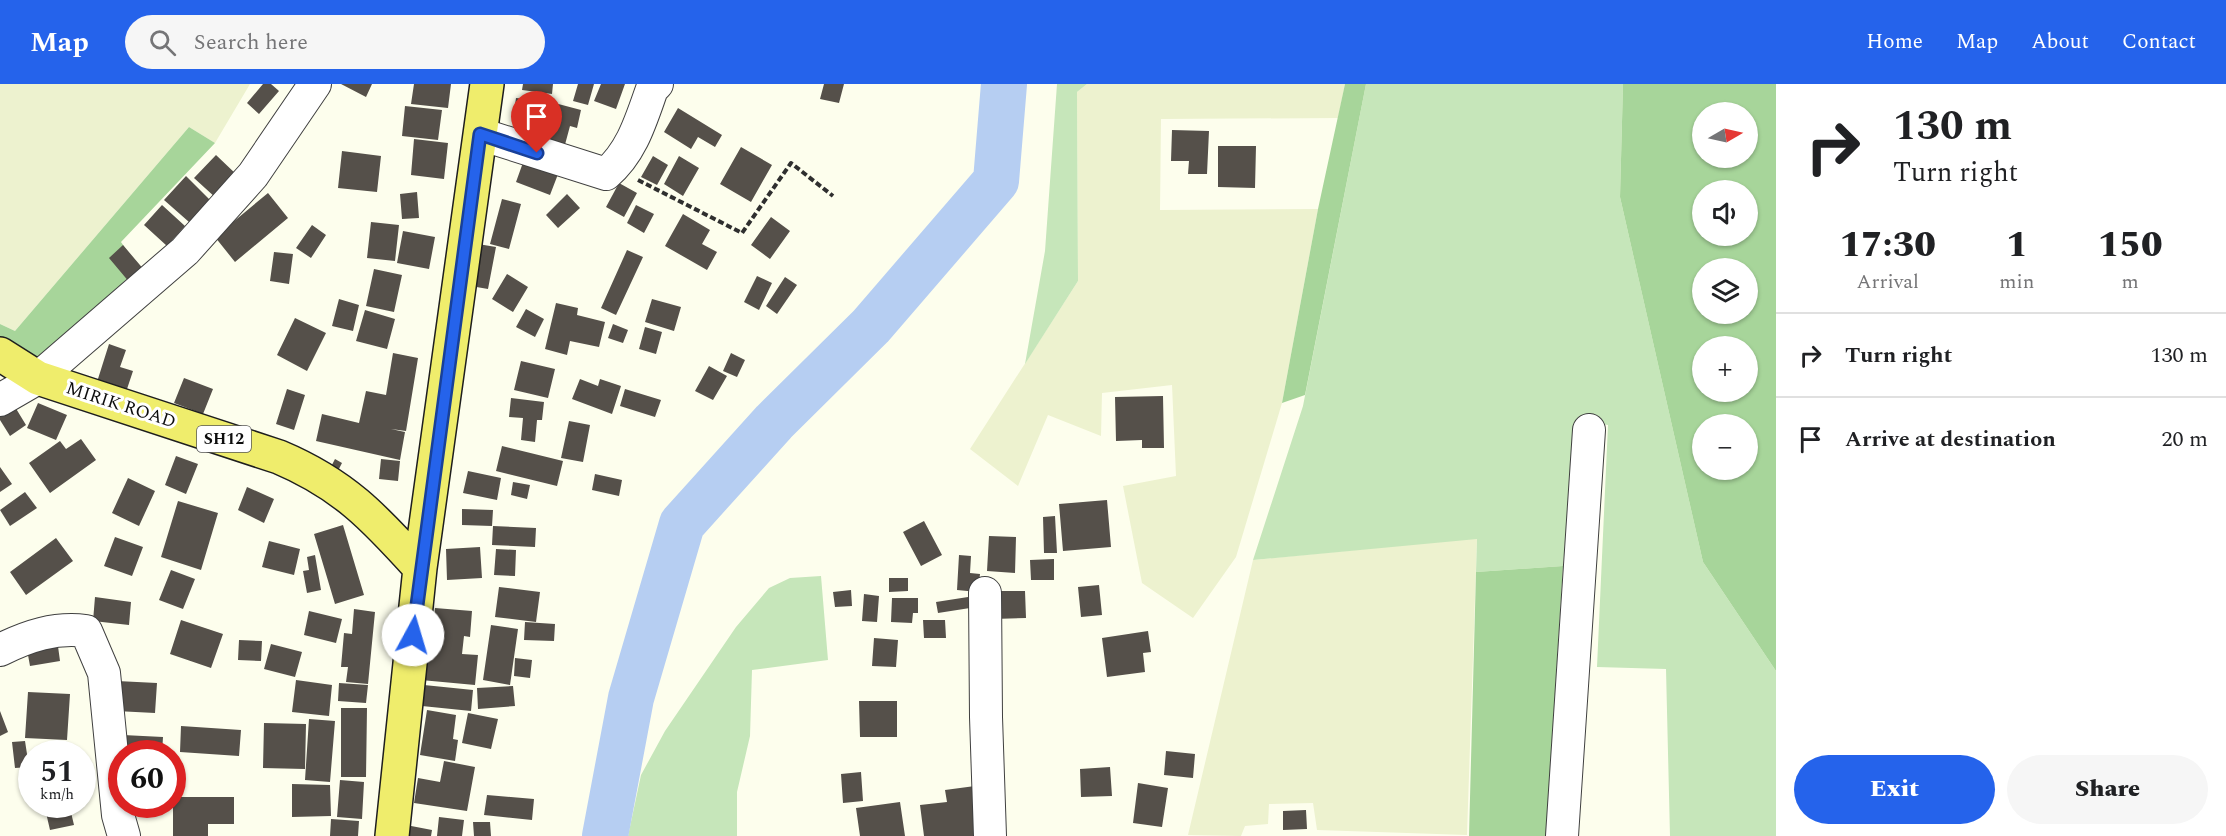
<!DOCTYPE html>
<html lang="en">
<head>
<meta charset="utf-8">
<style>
  body { margin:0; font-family:Spectral,serif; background:#f6f6f6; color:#202124; height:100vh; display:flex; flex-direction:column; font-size:22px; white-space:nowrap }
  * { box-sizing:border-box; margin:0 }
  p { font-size:20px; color:#757577 }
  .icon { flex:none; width:33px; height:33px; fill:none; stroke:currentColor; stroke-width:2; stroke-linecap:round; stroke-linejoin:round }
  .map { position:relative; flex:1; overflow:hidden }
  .drawer { display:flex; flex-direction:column; background:#fff; width:450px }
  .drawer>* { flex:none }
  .guide { background:#fff; color:#202124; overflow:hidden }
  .needle { width:39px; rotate:81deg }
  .controls { position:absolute; left:1692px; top:18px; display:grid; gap:12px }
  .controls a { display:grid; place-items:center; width:66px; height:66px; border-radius:50%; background:#fff; box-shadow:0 2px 4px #0004; font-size:30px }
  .speed { position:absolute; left:18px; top:656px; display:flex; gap:12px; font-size:30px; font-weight:700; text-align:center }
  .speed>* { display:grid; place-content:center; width:78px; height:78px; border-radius:50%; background:#fff; box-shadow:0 2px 4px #0004; line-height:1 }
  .speed small { font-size:15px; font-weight:400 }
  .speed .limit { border:9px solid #d22; background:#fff; color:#111 }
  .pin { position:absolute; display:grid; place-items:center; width:51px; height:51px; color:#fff; margin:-62px -26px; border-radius:50% 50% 50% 0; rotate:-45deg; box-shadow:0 0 6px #0007 }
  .pin .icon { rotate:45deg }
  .me { position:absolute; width:66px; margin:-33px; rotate:6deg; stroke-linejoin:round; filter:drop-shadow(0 0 4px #0008) }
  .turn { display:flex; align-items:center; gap:21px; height:126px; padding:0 18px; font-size:27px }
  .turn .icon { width:78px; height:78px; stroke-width:2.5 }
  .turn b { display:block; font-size:42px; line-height:51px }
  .eta { display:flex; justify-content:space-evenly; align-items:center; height:102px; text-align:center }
  .eta b { font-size:36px; font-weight:800; line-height:42px }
  .action { display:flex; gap:12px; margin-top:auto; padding:12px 18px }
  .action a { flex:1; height:69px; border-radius:36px; background:#2563eb; color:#fff; font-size:24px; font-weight:800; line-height:69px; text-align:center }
  .action a+a { background:#f6f6f6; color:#202124 }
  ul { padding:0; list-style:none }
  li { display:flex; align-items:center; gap:18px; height:84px; padding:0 18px; border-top:2px solid #e0e0e0 }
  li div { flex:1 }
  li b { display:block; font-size:22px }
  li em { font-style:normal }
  header { display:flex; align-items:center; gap:36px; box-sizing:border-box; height:84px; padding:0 30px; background:#2563eb; color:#fff }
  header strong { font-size:28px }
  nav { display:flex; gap:33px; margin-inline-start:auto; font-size:21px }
  .search { width:420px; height:54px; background:#f6f6f6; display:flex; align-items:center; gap:15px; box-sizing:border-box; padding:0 21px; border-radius:33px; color:#757577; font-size:22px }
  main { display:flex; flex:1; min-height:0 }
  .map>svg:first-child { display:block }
</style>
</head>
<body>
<header>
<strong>Map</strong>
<div class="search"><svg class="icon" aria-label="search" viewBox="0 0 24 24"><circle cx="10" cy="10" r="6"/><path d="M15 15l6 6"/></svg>Search here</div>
<nav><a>Home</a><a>Map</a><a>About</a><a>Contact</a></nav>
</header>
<main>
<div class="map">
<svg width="1776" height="752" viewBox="0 0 1776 752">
  <rect width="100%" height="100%" fill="#fdfeed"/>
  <path fill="#edf2cf" d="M0,0H250L215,59L189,43L15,247L0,240Z
    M1087,0H1345L1338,34L1161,35L1160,126L1318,125L1282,319L1236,473L1193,534L1142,499L1123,402L1176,392L1172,301L1102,309L1101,352L1048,331L1018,402L970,365L1078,197L1077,8Z
    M1477,454L1467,751L1317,746L1313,719L1269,720L1268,740L1245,742L1241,752L1188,751L1253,476Z"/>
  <path fill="#c6e6ba" d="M1057,0H1087L1077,8L1078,197L1025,280L1045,167Z
    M1366,0H1623L1620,113L1703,478L1776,587V752H1670L1666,585L1597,583L1608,341L1575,336L1563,482L1476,488L1477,455L1253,476L1303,322Z
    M821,492L828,576L752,586L750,652L737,708V752H628L641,691L665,647L736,543L769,504L790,494Z"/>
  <path fill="#a7d59a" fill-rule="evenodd" d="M1345,0H1366L1305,311L1282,319L1318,125Z
    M1623,0H1776V587L1703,478L1620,113ZM1748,28V74H1702V28ZM1748,106V152H1702V106ZM1748,184V230H1702V184ZM1748,262V308H1702V262ZM1748,340V386H1702V340Z
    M189,43L215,59L121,158L139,184L36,278L0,254V240L15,247Z
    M1563,482L1546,752H1469L1476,488Z"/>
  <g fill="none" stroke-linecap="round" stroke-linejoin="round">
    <path stroke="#b6cef2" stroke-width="46" d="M605,752L631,614L682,440L774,338L871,242L996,97L1004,0"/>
  </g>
  <path fill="#55504a" d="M263,0H271L279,7L259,30L247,19Z
    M341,0H372L366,13Z
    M414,0H451L448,24L411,20Z
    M523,0H553L552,10L522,6Z
    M578,0H594L588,21L573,17Z
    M601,0H625L616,25L594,17Z
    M824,0H844L839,19L820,15Z
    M516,14L536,16L532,38L513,35Z
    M547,17L581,26L577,44L570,42L563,68L536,62Z
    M405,22L442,26L438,56L402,52Z
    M678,24L722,51L715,63L698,53L691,65L664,48Z
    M1172,46L1209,47L1207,90H1188L1189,77H1171Z
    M414,55L448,59L444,95L411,91Z
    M1218,62H1256L1255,104L1218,103Z
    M741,63L772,81L751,118L720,100Z
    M342,67L381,72L377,108L338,104Z
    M216,71L237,91L216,114L194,94Z
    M653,72L668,81L657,101L641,93Z
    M679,72L699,84L683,112L664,100Z
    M525,73L560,85L550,111L516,98Z
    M186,92L210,116L189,138L164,116Z
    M619,99L637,109L624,133L606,123Z
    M417,108L419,134L402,135L400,110Z
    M268,109L288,134L235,178L215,153Z
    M567,110L580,124L558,144L546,131Z
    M502,115L521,120L509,165L490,160Z
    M162,121L185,142L167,162L144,141Z
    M636,121L654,130L644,149L627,139Z
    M683,130L710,146L702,160L717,168L707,186L665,162Z
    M771,133L790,147L770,175L751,161Z
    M371,138L399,141L395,177L367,174Z
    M312,141L326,151L311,174L296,164Z
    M403,147L435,153L429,185L397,179Z
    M472,159L496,163L488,205L465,201Z
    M123,161L145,187L130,199L109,174Z
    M627,166L643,173L616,231L601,224Z
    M274,168L293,170L289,200L270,197Z
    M374,185L402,191L394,228L366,222Z
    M507,190L528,203L513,228L492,215Z
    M757,192L772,199L759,226L744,218Z
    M785,193L797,201L777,230L766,222Z
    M339,215L359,221L353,247L332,242Z
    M652,215L681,223L674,247L645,238Z
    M556,219L578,224L577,231L605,238L599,263L570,257L567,271L545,265Z
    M526,225L544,235L535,253L516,243Z
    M365,226L395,235L387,265L356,257Z
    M295,234L326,249L307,287L277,271Z
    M613,240L628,246L623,259L608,254Z
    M645,243L662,248L656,270L639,265Z
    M109,260L126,266L120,283L133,287L126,308L97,298Z
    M393,269L418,274L406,347L391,345L405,348L400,376L316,357L322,330L359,339L366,307L386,311Z
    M731,269L745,276L737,293L723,287Z
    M521,277L555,285L548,314L514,306Z
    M709,282L727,292L713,316L695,307Z
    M184,294L213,305L203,330L174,319Z
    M580,295L598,302L600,295L621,302L612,330L572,315Z
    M287,305L305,311L294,346L276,340Z
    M625,305L661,316L655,333L620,322Z
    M1163,312L1164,364H1142V356L1116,357L1115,313Z
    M511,314L544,318L542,336H537L535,358L521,356L523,334L509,333Z
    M12,318L26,341L10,352L0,336V326Z
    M38,319L67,331L56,356L27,344Z
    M569,337L590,341L583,378L561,374Z
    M81,355L96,376L50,409L29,379L60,357L66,365Z
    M502,362L563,377L557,402L496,387Z
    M176,372L198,380L186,410L165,401Z
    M335,375L342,379L324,414L317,410Z
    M381,375L400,377L398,397L379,395Z
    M0,383L12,400L0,408Z
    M468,387L501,394L497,416L463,409Z
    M595,390L622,396L619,412L592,406Z
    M128,394L155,407L139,442L112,429Z
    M513,398L530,401L527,415L511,411Z
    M247,403L274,415L264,439L238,426Z
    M25,408L37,424L10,442L0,426Z
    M1107,416L1111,463L1063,467L1059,420Z
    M178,417L218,429L201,486L161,473Z
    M462,425L493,426L492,442L462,441Z
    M1055,432L1057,469H1044L1043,433Z
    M924,437L942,471L921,482L903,448Z
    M343,441L364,511L335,520L314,450Z
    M493,442L536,444L535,463L492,461Z
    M989,452L1016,453L1015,489L987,487Z
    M115,453L143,463L132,492L104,482Z
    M56,454L73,477L26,511L10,488Z
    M269,457L300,465L294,491L262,483Z
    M480,463L482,494L447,496L446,465Z
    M496,465L516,466L515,492L494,491Z
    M315,471L321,506L307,509L303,487L309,486L307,473Z
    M959,471L971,472L970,489L980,490L978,508L957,506Z
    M1054,475V496H1031L1030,476Z
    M171,486L195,495L183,525L159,516Z
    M889,494H908V507L889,508Z
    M1099,501L1102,531L1081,533L1078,503Z
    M499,503L540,508L536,538L495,533Z
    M851,506L852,522L835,523L833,508Z
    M993,507H1025L1026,534L993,535Z
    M864,510L879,512L877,538L862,537Z
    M95,513L131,518L129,541L93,537Z
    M968,513L970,524L938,529L936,518Z
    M892,514H918V529H913L912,539L891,538Z
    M435,524L472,527L470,553L464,552L462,570L478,571L475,601L421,596L424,566L431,567Z
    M354,525L375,528L368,600L346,598L348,583H341L344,549L352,550Z
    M309,527L342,535L336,559L304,551Z
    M181,536L223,550L211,584L170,570Z
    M923,536H945L946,554H924Z
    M525,538L555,540L554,557L524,556Z
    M491,541L518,545L510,601L483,596Z
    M1148,547L1151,568L1143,569L1145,588L1107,593L1102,554Z
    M874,554L898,556L896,583L872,582Z
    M57,555L60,577L30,582L26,560Z
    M239,556L262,557L261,577L238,576Z
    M271,560L302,568L295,593L264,585Z
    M515,574L532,576L530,594L514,592Z
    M296,596L332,601L329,632L292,628Z
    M117,597L157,599L155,629L116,627Z
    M339,599L368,601L366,619L338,617Z
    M424,601L473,606L471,627L422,622Z
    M513,602L515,622L478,625L477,604Z
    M28,608L70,610L67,656L25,654Z
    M859,617H897V653H860Z
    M341,624H367L366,693H341Z
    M427,626L456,631L453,655L458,656L455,677L420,671Z
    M0,627L8,648L0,652Z
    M468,629L498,635L491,665L462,659Z
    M309,635L335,637L330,698L305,696Z
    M264,639L306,640L305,685L263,684Z
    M181,642L241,646L239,672L180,668Z
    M123,651L163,653L162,669H123Z
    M25,657L29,683L15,684L12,658Z
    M1166,667L1195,670L1193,694L1164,691Z
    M444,677L475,683L467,727L414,719L418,694L440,698Z
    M1110,683L1112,712L1081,713L1080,685Z
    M861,688L863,717L843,719L841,690Z
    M340,696L364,698L362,735L337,733Z
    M1138,699L1168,704L1162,743L1133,739Z
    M292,700L330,701L331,732L292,733Z
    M975,702L982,752H924L920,721L947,718L945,706Z
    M487,711L534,715L532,736L484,731Z
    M173,713H234V740H208V752H173Z
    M900,718L905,752H860L856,724Z
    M44,720H69L74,741L50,746Z
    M1306,726L1307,745L1283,746V727Z
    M439,733L464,736L462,752H437Z
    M331,735L359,737L358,752H330Z
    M473,738H490L491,752H474Z
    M406,741L432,746L431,752H404Z"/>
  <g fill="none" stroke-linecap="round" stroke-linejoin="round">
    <defs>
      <path id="minor" d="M480,50L606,90C632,68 641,36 652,5L657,0
        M0,316L38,294L185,167L253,91L315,0
        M985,509L986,633L990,752
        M0,566C28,552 55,543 86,547L104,589L118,731L124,752
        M1562,752L1589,346"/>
      <path id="major" d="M0,270L38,294L279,373C343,400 374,433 420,484
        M392,752L420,484L487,0"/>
    </defs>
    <use href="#minor" stroke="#404040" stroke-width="34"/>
    <use href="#major" stroke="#1e1e1e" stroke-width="36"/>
    <path stroke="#2f2f2f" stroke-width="4" stroke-dasharray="6 3" stroke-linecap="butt" d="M638,96L742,149L791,79L833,112"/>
    <use href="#minor" stroke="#fff" stroke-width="32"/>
    <use href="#major" stroke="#efed6c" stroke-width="33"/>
  </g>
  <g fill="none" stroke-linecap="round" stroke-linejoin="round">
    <defs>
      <path id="route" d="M413,551L480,50L537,69"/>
    </defs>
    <use href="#route" stroke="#184099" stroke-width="15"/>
    <use href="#route" stroke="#2563eb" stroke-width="10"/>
  </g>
  <g text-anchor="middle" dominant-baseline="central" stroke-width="6" stroke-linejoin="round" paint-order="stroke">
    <rect fill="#fff" stroke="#565656" stroke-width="1.5" x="197" y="342" width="54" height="26" rx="4.5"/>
    <g font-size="16" font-weight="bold" fill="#0d0d0d">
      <text x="224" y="355">SH12</text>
    </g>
    <g font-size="18" fill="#0d0d0d" stroke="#fff">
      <text transform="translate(121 321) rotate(18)">MIRIK ROAD</text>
    </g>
  </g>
</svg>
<div class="controls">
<a><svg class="needle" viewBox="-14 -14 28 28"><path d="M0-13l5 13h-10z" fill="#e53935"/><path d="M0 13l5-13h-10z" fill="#757577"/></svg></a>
<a><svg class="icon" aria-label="sound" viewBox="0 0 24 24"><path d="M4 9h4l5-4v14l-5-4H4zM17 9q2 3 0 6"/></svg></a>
<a><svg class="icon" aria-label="layers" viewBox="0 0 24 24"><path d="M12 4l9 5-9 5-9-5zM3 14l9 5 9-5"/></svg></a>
<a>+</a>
<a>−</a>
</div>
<div class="speed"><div>51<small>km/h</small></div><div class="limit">60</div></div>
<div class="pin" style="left:537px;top:69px;background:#d93025"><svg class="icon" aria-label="arrive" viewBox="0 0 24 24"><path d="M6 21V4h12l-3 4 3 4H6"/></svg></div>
<svg class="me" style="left:413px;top:551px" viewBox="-20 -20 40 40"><circle r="19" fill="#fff"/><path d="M0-13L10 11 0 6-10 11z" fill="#2563eb"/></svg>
</div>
<section class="drawer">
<div class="guide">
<div class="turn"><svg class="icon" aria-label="right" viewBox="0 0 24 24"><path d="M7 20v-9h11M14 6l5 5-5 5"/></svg><div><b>130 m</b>Turn right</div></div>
</div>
<div class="eta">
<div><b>17:30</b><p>Arrival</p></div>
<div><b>1</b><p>min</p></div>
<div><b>150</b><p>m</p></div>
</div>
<ul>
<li><svg class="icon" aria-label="right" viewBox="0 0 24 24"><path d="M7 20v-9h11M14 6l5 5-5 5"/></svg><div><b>Turn right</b></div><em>130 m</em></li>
<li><svg class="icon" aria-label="arrive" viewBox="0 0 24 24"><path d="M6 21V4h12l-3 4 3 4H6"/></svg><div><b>Arrive at destination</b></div><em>20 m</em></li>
</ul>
<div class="action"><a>Exit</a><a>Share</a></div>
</section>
</main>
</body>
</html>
